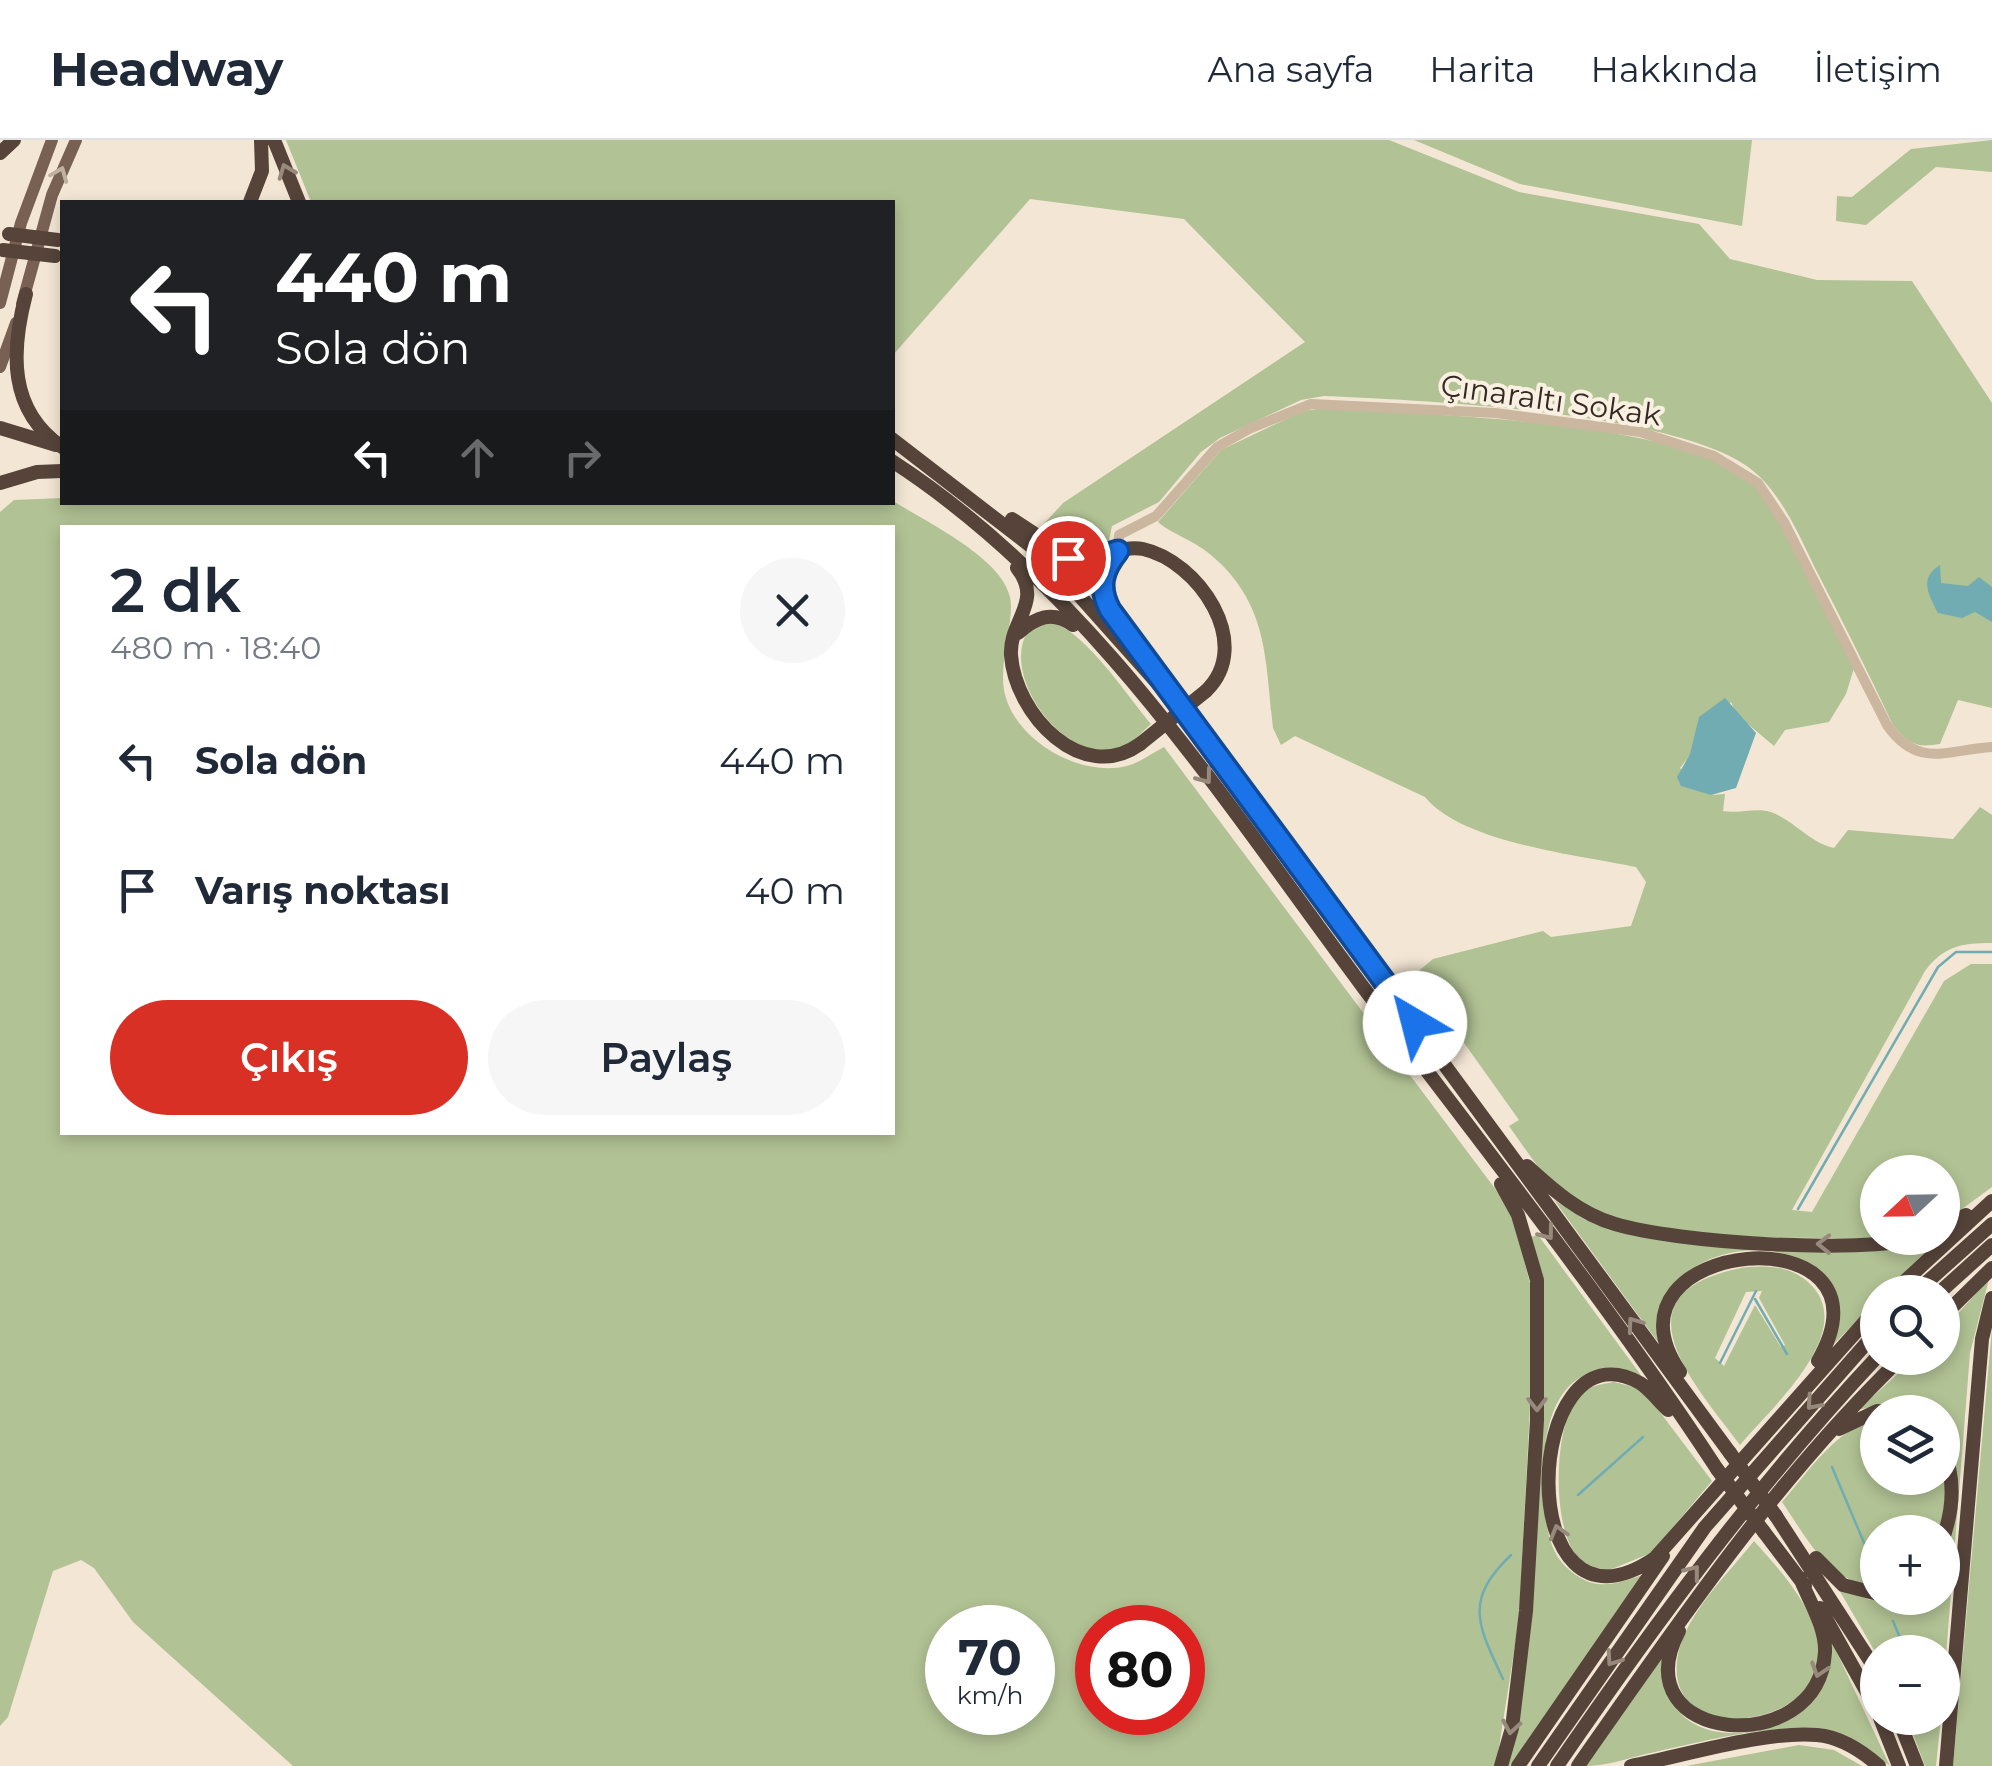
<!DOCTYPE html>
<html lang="tr">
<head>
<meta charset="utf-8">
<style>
  body { margin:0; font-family:Montserrat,sans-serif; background:#f6f6f7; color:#1f2937; height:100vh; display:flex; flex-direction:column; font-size:38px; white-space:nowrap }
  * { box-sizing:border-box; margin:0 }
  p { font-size:32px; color:#747a83 }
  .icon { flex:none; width:55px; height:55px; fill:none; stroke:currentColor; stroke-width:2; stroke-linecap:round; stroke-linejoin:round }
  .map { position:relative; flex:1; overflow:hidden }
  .drawer { position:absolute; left:60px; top:385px; width:835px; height:610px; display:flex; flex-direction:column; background:#fff; border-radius:0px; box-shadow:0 5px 15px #0003 }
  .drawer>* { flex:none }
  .hud { position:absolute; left:60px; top:60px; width:835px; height:305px; border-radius:0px; box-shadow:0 5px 15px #0003; background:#202124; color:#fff; overflow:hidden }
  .needle { width:65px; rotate:248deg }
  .tools { position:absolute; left:1860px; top:1015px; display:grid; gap:20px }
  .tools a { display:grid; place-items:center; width:100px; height:100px; border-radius:50%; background:#fff; box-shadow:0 5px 15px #0003; font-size:50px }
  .speed { position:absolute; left:925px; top:1465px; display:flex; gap:20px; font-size:50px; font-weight:700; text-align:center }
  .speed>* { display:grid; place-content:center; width:130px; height:130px; border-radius:50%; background:#fff; box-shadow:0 5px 15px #0003; line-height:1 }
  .speed small { font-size:25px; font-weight:400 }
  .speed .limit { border:15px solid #d22; background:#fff; color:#111 }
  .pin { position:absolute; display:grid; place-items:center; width:85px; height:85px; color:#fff; margin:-42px; border:5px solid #fff; border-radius:50%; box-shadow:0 2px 10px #0007 }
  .me { position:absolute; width:110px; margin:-55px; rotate:323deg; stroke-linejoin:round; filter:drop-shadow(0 0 8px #0008) }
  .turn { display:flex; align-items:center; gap:35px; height:210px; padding:0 50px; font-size:45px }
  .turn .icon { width:130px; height:130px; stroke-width:2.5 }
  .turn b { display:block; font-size:70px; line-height:85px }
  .lanes { display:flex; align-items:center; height:95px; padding:0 50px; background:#0003; justify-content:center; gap:50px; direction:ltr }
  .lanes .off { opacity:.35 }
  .round { display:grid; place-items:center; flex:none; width:105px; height:105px; border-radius:52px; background:#f6f6f7 }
  .head { display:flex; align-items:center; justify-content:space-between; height:170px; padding:0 50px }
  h1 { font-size:60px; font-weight:600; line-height:75px }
  .primary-button { display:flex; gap:20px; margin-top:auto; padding:20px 50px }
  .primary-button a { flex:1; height:115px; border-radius:60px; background:#d93025; color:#fff; font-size:40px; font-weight:600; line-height:115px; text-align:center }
  .primary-button a+a { background:#f6f6f7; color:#1f2937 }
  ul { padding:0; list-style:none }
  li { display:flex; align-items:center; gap:30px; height:130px; padding:0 50px }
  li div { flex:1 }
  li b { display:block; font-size:38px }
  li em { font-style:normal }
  header { display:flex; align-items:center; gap:60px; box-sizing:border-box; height:140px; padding:0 50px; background:#fff; border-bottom:2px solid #e0e1e3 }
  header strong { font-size:48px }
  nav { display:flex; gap:55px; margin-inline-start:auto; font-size:35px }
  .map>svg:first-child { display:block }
</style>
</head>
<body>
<header>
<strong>Headway</strong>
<nav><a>Ana sayfa</a><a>Harita</a><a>Hakkında</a><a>İletişim</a></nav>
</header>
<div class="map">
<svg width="1992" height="1626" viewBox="0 0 1992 1626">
  <rect width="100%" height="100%" fill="#f3e6d4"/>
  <path fill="#b1c294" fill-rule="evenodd" d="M286,0H1389L1519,52L1699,84L1730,119L1817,140L1912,141L1992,263V568L1958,560L1940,604C1915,608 1909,604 1893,585C1868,532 1842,480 1815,428C1800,397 1785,362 1760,337C1699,272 1417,260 1324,256L1301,260L1220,298L1201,312L1159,362L1112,386L1108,405C1077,421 1065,408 1042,386L1063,363L1305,202L1184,79L1030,59L893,215L892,62H311Z
    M1414,0H1752L1742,86L1520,44Z
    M1992,0V32L1936,27L1866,85L1836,81L1837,56L1852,57L1911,9Z
    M1325,268C1427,276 1677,278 1750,342C1788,374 1830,481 1854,528L1846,554L1829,582L1785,590L1774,606L1736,574L1731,562L1680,628L1711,655L1725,654L1723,671C1738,674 1757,667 1771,672C1796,682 1809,702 1834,708L1848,690L1953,699L1980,667L1992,675V803C1961,803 1944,806 1925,831L1792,1070L1812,1072L1944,841L1971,824H1992V1047L1943,1083L1942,1032H1878L1879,1099C1798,1096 1633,1105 1568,1057C1544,1039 1527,1011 1509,986L1519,980L1415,834L1433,819L1543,791L1551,797L1631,786L1646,742L1636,727C1579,715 1462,703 1425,657L1295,596L1281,605L1273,588C1265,520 1269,464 1211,415C1195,401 1170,393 1158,382L1221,310L1303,271Z
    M62,358V362L893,361C926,382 1001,417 1010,457C1015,479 999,519 1004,550C1013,600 1082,640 1130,625C1142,621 1154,612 1164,607L1511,1070L1532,1151V1228L1519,1480L1496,1626H293L133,1482L94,1428L81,1420L53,1431L8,1577L0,1586V372L14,360ZM62,388H892V992H62ZM948,1488H1032V1572H948ZM1098,1488H1182V1572H1098Z
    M1048,482C1082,486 1128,557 1151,584C1141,592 1133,604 1121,608C1067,628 999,537 1028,491Z
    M1554,1060L1584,1079L1618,1089L1909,1106L1950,1092L1885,1152H1878L1877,1160L1832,1206C1881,1080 1641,1077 1660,1205Z
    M1538,1095L1643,1238C1558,1206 1540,1285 1544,1352C1545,1371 1546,1395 1555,1412C1561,1425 1576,1437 1589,1442C1607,1448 1625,1441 1642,1435L1510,1626H1505L1539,1335L1531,1097Z
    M1747,1127C1772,1125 1795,1127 1813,1147C1855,1195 1770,1269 1740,1305C1692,1241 1609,1151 1747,1127ZM1762,1151L1759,1158L1785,1205L1781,1207L1755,1165L1724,1226L1715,1218L1746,1152Z
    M1989,1139L1970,1213L1943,1554L1942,1512L1877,1515L1838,1448L1870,1460L1942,1458C1943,1411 1954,1364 1953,1317C1952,1303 1943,1292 1942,1272C1912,1272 1889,1261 1858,1270L1915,1218H1942L1943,1190Z
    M1992,1188V1626H1953Z
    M1614,1242L1638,1248L1650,1259L1712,1341L1651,1413L1607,1431C1598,1428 1585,1425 1579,1418C1551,1391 1553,1284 1579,1256C1587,1246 1602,1244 1614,1242Z
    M1877,1278L1878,1338H1942L1943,1322L1946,1365L1940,1392H1878L1877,1450C1824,1435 1812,1406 1782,1362C1810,1330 1836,1289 1877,1278Z
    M1754,1401C1779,1429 1806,1458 1817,1495C1846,1586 1659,1617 1678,1515C1686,1473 1729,1433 1754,1401Z
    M1831,1500L1890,1626C1873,1614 1858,1600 1837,1594C1785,1578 1699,1603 1646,1614C1625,1619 1607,1626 1585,1626L1664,1511C1664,1521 1662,1533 1665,1543C1681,1618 1792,1600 1823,1546C1831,1533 1830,1515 1831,1500Z
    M1907,1578H1941L1936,1626H1925Z
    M1799,1605L1834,1610L1862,1626H1686Z"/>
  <path fill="#71acb2" d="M1940,425L1941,443L1968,446L1979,437L1992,447V482L1975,472L1962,478L1938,473C1928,454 1919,438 1940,425Z
    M1725,558L1756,593L1736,648L1711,655L1681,646L1677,637L1690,614L1699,577Z"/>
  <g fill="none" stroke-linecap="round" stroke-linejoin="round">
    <path stroke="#71acb2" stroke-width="2.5" d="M1798,1069L1938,827L1956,812H1992
      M1755,1159L1787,1214
      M1720,1223L1756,1151
      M1832,1327L1873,1424
      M1578,1355L1643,1297
      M1893,1481L1906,1512
      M1503,1539C1478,1485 1463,1461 1511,1415"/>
    <path stroke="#cbb6a0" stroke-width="10" d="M1118,411L1119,395L1156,376L1217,307L1251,288L1311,264L1495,273L1640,292L1714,316L1758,343L1784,382L1887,585C1918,629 1946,610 1992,607"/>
    <path stroke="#786153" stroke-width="12" d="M0,163L21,83L52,0
      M22,164L52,55L76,0
      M0,227L16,183"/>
    <path stroke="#56443a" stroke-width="14" d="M274,0L299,62
      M0,13L14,0
      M250,62L262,31L261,0
      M26,154C11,211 8,270 62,307
      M0,288L56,305
      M892,299L1045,417L1193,583L1730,1313
      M892,321C1091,450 1224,661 1363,847C1483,1006 1608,1163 1717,1329
      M0,343L37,332L62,331
      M1012,379L1076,421C1099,423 1119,404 1143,409C1198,421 1255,504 1206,551
      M1118,412C1092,443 1107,465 1128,494
      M1017,428C1044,462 1009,480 1011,515C1015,574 1082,646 1140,604
      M1018,493C1036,477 1052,470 1073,485
      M1527,1026C1553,1050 1580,1074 1615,1084C1679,1103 1858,1114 1920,1098
      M1942,1088L1966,1075
      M1893,1152L1992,1061
      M1916,1152L1992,1084
      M1940,1152L1992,1105
      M1942,1177L1992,1128
      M1680,1232C1588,1097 1905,1069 1818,1221
      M1668,1270C1659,1262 1650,1249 1640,1243C1522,1177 1509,1517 1655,1418L1878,1167
      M1839,1289L1877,1271L1900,1272
      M1942,1307C1956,1338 1954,1369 1942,1401
      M1776,1376L1878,1533
      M1764,1392L1805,1446
      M1816,1418L1843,1445L1878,1454
      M1820,1468L1878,1572
      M1679,1491C1620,1604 1819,1621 1825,1512C1826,1487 1809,1461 1800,1438
      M1880,1578L1899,1626
      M1898,1578L1917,1626
      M1501,1626L1512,1588L1526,1471L1537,1280V1140L1518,1075L1501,1044
      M1518,1626L1663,1416
      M1538,1626L1705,1387L1878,1190
      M1557,1626C1656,1482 1758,1344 1878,1216
      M1578,1626C1677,1484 1776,1339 1901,1218
      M1631,1626C1682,1616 1768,1590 1817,1595C1840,1597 1862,1611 1879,1626
      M1946,1626L1982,1199L1992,1158"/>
    <path stroke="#56443a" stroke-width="14" d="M9,94L58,100
      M3,110L55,116
      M1140,604L1206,551
      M1730,1313L1776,1376
      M1717,1329L1764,1392"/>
  </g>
  <defs><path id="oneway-chevron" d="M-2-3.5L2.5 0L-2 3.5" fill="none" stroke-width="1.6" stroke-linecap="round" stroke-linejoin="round" transform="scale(2.5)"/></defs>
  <g stroke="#98897d">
    <use href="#oneway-chevron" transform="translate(286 31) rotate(-111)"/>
    <use href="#oneway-chevron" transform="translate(1205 637) rotate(53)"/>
    <use href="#oneway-chevron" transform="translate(1547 1093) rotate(53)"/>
    <use href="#oneway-chevron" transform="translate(1824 1104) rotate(-179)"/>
    <use href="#oneway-chevron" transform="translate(1634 1184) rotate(-126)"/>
    <use href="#oneway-chevron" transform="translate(1813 1263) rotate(131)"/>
    <use href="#oneway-chevron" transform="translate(1537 1264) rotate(90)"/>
    <use href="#oneway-chevron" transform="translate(1558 1392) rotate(-106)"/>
    <use href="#oneway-chevron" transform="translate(1693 1432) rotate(-52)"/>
    <use href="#oneway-chevron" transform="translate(1613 1519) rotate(125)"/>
    <use href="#oneway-chevron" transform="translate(1819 1530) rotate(108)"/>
    <use href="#oneway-chevron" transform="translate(1511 1587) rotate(100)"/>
  </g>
  <use stroke="#c0b0a1" href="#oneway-chevron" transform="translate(60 34) rotate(-68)"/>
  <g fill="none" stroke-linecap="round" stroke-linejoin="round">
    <defs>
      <path id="route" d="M1068,418L1084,422L1118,411C1102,431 1098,447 1110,470L1415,883"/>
    </defs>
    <use href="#route" stroke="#114b97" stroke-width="25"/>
    <use href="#route" stroke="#1a73e8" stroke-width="18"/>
  </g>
  <g text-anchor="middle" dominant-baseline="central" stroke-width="8" stroke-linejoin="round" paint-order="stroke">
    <g font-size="30" fill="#342a24" stroke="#faf0e1">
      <text transform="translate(1551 260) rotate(8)">Çınaraltı Sokak</text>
    </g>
  </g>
</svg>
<div class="tools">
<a><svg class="needle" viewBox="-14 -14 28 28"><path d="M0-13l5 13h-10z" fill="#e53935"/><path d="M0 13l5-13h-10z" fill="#747a83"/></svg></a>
<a><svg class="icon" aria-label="search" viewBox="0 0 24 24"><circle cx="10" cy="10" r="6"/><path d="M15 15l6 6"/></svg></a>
<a><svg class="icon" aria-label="layers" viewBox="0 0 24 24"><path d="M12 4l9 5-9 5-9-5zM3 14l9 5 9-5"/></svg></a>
<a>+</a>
<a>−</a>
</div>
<div class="speed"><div>70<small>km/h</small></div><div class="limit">80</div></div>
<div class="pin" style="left:1068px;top:418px;background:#d93025"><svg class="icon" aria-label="arrive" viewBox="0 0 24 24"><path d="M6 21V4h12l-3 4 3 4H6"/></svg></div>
<svg class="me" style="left:1415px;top:883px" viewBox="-20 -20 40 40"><circle r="19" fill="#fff"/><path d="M0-13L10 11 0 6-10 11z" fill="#1a73e8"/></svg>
<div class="hud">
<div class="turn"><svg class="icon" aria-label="left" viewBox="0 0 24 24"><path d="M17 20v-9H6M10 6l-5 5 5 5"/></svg><div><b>440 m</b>Sola dön</div></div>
<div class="lanes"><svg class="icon" aria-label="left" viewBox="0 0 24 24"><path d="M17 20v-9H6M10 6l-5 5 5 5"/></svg><svg class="icon off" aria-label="ahead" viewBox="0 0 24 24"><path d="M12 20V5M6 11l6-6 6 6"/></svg><svg class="icon off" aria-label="right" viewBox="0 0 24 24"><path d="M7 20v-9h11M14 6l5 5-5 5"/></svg></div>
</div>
<section class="drawer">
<div class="head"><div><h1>2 dk</h1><p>480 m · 18:40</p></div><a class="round"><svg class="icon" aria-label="close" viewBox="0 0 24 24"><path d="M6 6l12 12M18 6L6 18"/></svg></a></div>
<ul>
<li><svg class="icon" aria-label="left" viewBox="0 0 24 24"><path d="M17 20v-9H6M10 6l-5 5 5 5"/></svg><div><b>Sola dön</b></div><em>440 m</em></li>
<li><svg class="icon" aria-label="arrive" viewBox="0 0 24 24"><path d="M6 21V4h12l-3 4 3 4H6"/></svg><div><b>Varış noktası</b></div><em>40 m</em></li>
</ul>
<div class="primary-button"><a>Çıkış</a><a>Paylaş</a></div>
</section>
</div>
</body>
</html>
